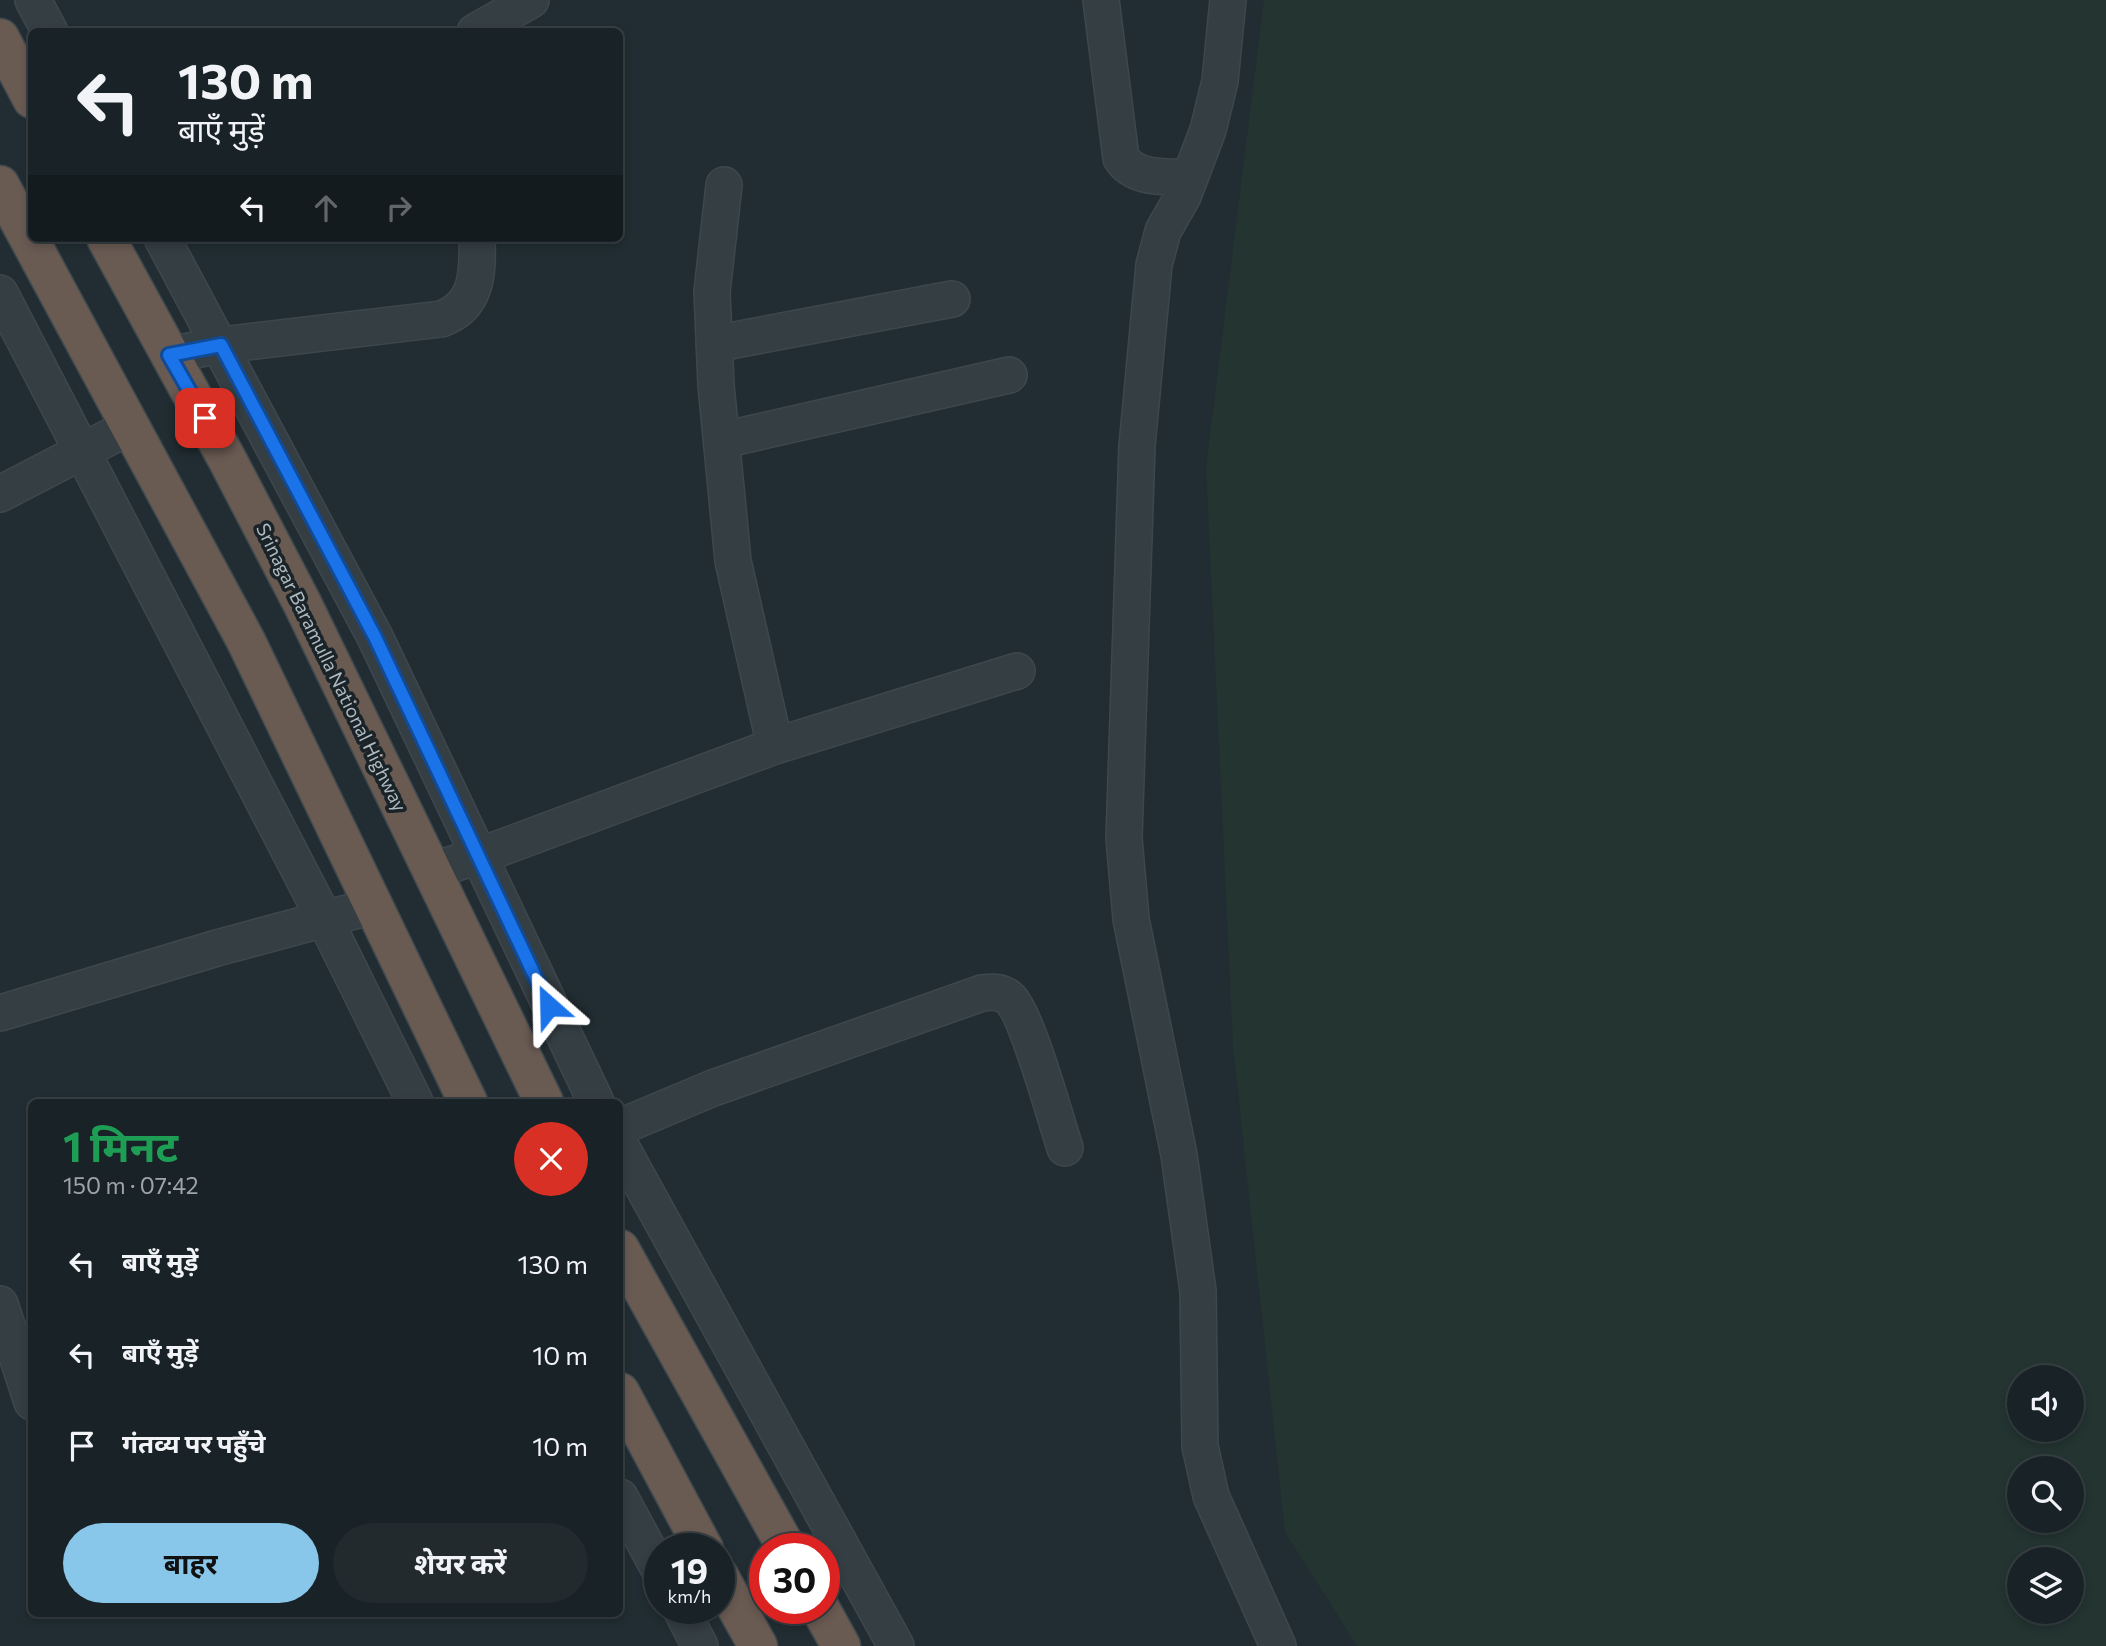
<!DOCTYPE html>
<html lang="hi">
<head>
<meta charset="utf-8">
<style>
  body { margin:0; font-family:Commissioner,"Noto Sans Devanagari",sans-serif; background:#222a2e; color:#f1f3f6; height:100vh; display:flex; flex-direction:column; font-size:26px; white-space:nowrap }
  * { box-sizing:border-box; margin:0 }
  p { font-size:23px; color:#9fa4a7 }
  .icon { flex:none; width:38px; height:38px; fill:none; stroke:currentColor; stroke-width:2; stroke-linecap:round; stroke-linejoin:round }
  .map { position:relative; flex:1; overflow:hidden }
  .drawer { position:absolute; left:28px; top:1099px; width:595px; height:518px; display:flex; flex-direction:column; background:#192226; border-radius:10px; box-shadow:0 4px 10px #0003,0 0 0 2px #373f43 }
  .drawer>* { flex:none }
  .guide { position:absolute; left:28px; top:28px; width:595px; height:214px; border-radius:10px; box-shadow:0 4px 10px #0003,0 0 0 2px #373f43; background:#192226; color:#f1f3f6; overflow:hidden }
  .controls { position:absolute; left:2007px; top:1365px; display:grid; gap:14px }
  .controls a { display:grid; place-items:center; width:77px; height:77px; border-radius:50%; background:#192226; box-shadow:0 4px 10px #0003,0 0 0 2px #373f43; font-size:35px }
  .speed { position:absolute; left:644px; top:1533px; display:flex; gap:14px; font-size:35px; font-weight:700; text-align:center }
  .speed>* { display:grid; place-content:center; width:91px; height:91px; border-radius:50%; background:#192226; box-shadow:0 4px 10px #0003,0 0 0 2px #373f43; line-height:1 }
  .speed small { font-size:18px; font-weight:400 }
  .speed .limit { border:10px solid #d22; background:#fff; color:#111 }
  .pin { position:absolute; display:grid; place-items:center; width:60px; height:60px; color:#fff; margin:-30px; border-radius:14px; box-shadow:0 4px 10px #0006 }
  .me { position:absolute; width:77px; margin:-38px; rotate:335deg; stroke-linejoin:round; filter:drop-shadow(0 0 5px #0008) }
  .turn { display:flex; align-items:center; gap:24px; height:147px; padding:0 35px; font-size:32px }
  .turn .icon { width:91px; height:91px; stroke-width:2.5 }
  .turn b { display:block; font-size:49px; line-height:60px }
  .lanes { display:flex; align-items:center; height:66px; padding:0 35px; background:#0003; justify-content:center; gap:35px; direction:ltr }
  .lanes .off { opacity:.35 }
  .round { display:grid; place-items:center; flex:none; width:74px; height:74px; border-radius:37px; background:#222a2e }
  .summary { display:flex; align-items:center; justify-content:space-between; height:119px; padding:0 35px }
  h1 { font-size:42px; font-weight:700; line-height:52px; color:#1e9e55 }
  .button { display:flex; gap:14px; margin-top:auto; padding:14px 35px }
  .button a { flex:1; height:80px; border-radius:42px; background:#89c7ea; color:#111; font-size:28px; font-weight:700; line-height:80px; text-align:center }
  .button a+a { background:#222a2e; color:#f1f3f6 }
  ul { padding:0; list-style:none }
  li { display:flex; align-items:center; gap:21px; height:91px; padding:0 35px }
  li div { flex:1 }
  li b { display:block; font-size:26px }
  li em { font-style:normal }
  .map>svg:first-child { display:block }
</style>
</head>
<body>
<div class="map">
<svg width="2106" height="1646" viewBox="0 0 2106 1646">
  <rect width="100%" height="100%" fill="#212d32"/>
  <path fill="#233431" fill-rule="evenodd" d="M1264,0H2106V1646H1357L1285,1532L1233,1046L1206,467ZM2020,1377H2072V1430H2020ZM2020,1468H2072V1521H2020ZM2020,1559H2072V1612H2020Z"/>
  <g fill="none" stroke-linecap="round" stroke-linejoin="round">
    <defs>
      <path id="street" d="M33,0L50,32
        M1101,0L1121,158C1135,180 1166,176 1190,178
        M1228,0L1220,81L1208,130L1183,196L1163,231L1154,265L1137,446L1124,838L1131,919L1179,1155L1198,1291L1200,1446L1211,1496L1278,1646
        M475,32L531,0
        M724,185L712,292L716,385L733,561L775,746
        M162,238L375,637L596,1102
        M0,293L325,920L415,1102
        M714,344L952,299
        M169,355L221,345L441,319C478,306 478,272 477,238
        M723,440L1009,375
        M0,494L131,426
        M433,870L479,856L775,746L1017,671
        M0,1013L217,948L373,906
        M620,1127L713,1088L982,993C991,992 1000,991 1008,997C1026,1010 1056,1121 1065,1148
        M620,1145L896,1646
        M0,1304L32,1402
        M620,1497L660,1571
        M680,1608L700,1646"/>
      <path id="highway" d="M0,38L32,99
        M0,185L246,641L468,1102
        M106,238L228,461L302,603L544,1102
        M620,1249L787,1549
        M620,1392L704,1549
        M719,1576L758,1646
        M820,1608L841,1646"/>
    </defs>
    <use href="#street" stroke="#3e474d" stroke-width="38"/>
    <use href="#highway" stroke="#3f494e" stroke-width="41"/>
    <use href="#street" stroke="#343e43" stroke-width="35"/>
    <use href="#highway" stroke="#695a52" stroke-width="38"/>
  </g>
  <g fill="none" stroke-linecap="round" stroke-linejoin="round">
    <defs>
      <path id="route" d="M205,418L169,355L221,345L375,637L549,1006"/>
    </defs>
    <use href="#route" stroke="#114b97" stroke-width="18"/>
    <use href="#route" stroke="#1a73e8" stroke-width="12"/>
  </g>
  <g text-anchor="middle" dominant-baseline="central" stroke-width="7" stroke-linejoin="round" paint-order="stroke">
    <g font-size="19" fill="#aebac0" stroke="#1a2328">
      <text transform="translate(332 667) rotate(64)">Srinagar Baramulla National Highway</text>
    </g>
  </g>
</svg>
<div class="controls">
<a><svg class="icon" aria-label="sound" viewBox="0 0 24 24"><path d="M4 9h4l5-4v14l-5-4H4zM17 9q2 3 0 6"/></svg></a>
<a><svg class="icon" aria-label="search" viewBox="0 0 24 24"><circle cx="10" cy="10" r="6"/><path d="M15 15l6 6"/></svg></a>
<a><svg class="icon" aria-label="layers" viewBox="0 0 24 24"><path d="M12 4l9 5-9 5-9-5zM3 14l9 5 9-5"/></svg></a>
</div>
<div class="speed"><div>19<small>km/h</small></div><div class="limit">30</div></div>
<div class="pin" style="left:205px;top:418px;background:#d93025"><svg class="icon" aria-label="arrive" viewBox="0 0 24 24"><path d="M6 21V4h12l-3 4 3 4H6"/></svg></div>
<svg class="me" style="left:549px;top:1006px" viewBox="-20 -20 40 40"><path d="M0-17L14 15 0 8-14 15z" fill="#1a73e8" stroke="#fff" stroke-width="4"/></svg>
<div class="guide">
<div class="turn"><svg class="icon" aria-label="left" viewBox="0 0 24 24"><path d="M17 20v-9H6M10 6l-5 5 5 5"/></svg><div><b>130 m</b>बाएँ मुड़ें</div></div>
<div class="lanes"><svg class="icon" aria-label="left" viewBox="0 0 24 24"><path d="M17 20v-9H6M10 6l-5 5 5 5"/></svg><svg class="icon off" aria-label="ahead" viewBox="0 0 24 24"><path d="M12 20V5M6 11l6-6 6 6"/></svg><svg class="icon off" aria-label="right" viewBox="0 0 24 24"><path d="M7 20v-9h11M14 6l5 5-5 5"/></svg></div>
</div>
<section class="drawer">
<div class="summary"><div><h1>1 मिनट</h1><p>150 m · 07:42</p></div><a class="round" style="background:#d93025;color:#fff"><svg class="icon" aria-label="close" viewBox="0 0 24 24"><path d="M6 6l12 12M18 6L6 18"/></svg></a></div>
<ul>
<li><svg class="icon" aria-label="left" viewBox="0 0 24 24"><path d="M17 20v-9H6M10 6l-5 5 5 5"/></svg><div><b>बाएँ मुड़ें</b></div><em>130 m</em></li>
<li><svg class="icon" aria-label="left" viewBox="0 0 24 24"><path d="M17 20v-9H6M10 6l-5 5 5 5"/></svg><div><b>बाएँ मुड़ें</b></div><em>10 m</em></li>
<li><svg class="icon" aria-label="arrive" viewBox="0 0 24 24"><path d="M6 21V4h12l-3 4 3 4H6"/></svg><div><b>गंतव्य पर पहुँचे</b></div><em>10 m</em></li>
</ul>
<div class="button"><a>बाहर</a><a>शेयर करें</a></div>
</section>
</div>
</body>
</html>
